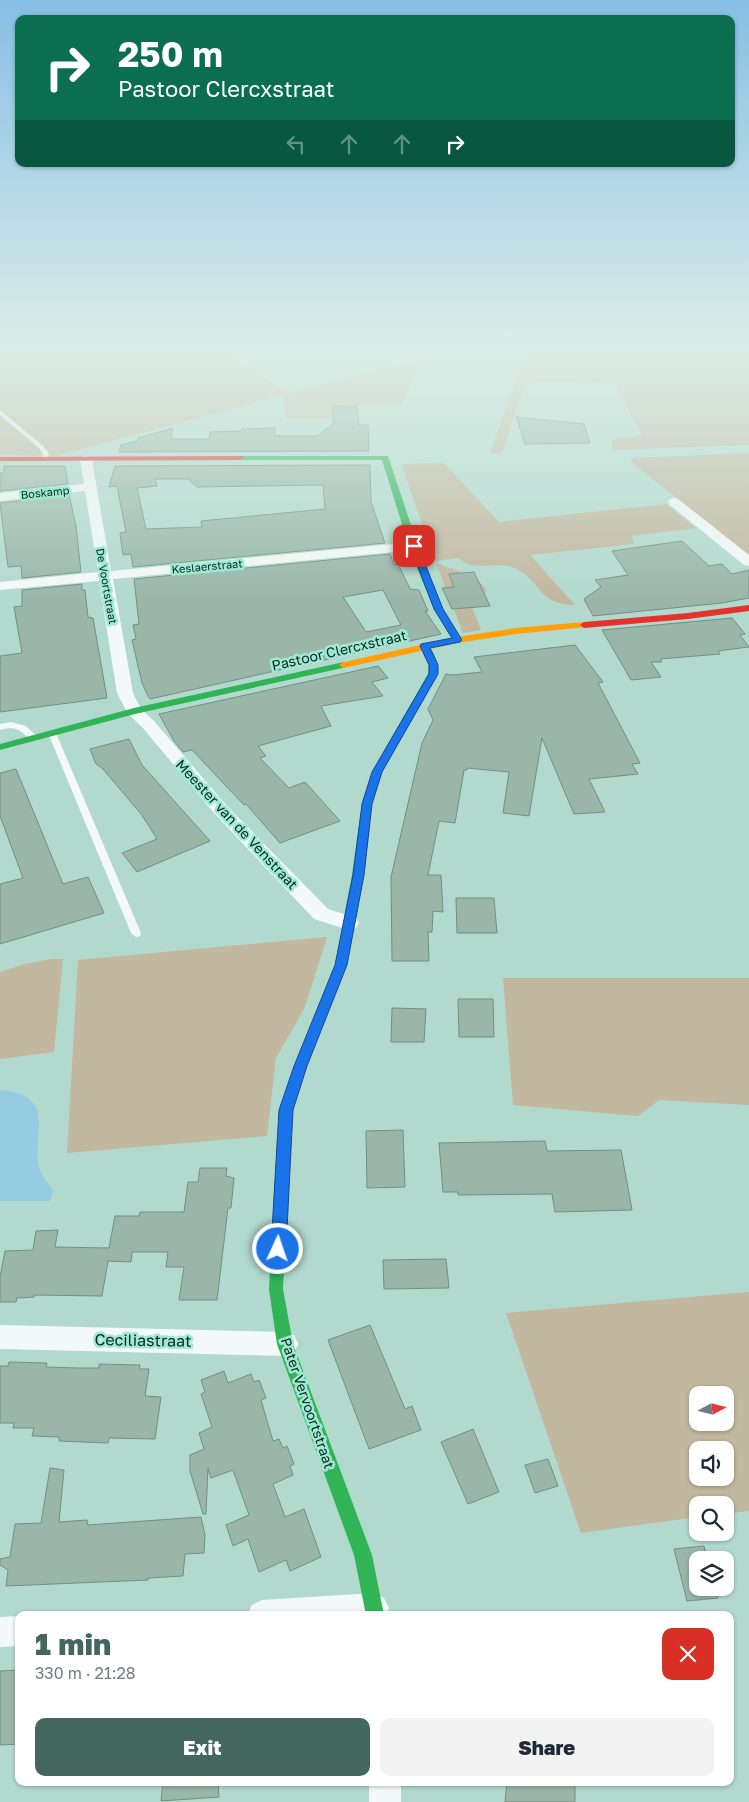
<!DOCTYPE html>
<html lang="en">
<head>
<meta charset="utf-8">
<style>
  body { margin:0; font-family:"Golos Text",sans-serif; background:#f2f2f3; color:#1f2937; height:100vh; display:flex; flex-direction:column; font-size:19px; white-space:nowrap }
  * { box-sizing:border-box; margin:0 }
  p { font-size:16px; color:#747a83 }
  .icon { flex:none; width:28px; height:28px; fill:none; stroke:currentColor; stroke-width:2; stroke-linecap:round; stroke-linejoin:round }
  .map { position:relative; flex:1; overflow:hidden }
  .drawer { position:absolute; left:15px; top:1611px; width:719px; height:175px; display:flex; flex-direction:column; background:#fff; border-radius:10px; box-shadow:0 1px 4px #0004 }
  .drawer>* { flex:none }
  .top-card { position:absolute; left:15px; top:15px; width:720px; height:152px; border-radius:10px; box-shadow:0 1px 4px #0004; background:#0b6e4f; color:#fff; overflow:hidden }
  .needle { width:32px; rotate:83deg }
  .controls { position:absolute; left:689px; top:1386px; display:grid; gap:10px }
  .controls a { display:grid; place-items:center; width:45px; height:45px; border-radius:10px; background:#fff; box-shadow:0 1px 4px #0004; font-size:25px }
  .pin { position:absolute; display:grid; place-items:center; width:42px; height:42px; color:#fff; margin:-21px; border-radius:10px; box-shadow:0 2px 8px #0006 }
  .me { position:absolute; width:55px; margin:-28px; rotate:3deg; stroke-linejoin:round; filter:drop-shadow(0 0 4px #0008) }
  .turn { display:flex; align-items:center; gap:18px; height:105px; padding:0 20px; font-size:22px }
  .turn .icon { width:65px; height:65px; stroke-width:2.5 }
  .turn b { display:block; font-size:35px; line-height:42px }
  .lanes { display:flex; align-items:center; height:48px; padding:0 20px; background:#0003; justify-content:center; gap:25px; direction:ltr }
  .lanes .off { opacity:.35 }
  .round { display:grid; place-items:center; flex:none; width:52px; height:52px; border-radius:10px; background:#f2f2f3 }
  .overview { display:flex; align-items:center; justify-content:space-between; height:85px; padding:0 20px }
  h1 { font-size:30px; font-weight:800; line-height:38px; color:#44675d }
  .action { display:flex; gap:10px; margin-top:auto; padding:10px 20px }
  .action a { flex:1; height:58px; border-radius:10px; background:#44675d; color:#fff; font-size:20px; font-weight:800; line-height:58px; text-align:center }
  .action a+a { background:#f2f2f3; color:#1f2937 }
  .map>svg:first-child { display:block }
</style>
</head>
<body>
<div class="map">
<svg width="749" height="1802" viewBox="0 0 749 1802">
  <rect width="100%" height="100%" fill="#b1d9cd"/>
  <path fill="#c2b79f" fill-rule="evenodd" d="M0,350H220L289,393L424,358L402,404L358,405L351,418H286L284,395L56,456L0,455Z
    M530,350H749V445L613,450L611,443L613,440L642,435L615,384L526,380L502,453H490L516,379Z
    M749,453V555L630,461L633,458Z
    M444,463L499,522L666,504L696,528L632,536L634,544L530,555L575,605C536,604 542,581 515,568C497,559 475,574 459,558L435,561L402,466L405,464Z
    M436,563C451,569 479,575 486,590L485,595L471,605L481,630L463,633Z
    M327,937L305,1007L276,1058L267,1136L67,1153L78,960Z
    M51,959H63L54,1052L0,1059V972L25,964Z
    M503,978H749V1105L659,1100L638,1116L513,1105Z
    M749,1292V1511L725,1514V1505H698L697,1517L581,1533L506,1313ZM698,1395H725V1422H698ZM698,1450H725V1478H698Z"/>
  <path fill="#95cce1" d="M0,1090C57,1095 33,1131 39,1167C41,1175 49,1184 53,1191L50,1201H0Z"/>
  <path fill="#99b6a9" stroke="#738f83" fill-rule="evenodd" d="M357,406L359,425H368L369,451L119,452L121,445L137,441L138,438L173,428L171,439H209L210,432L241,431L242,429L275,428L274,435L282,436H317L333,424V407Z
    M516,417L584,424L590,443L525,444Z
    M370,465L371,502L385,543L133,567L131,554L123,555L120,533L126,532L117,486L109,487L115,466ZM155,479H188L197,487L323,485L325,509L201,521L202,527L146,529L137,488L157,486Z
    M4,466H65L68,484L0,491V473H4Z
    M69,495L76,526L81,572L22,578L21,566L8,567L0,503Z
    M682,541L709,566L722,564L732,574L749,570V598L722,603L593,616L584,599L601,587L595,580L628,575L612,551Z
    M390,554L394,565L398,564L410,589L419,590L428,611H425L441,634L150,699L148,696L142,683L132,640L136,639L133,625L139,624L134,579ZM383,590L401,625L366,632L343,597Z
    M474,572L490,606L452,609L442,588L454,587L449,574Z
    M82,584V590H85L88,617L93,618L107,698L0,712V656L22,653L14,607L22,606V590Z
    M732,618L745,634L740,635L749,647L718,651L720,654L660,659L662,662H651L661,677L631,680L602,630Z
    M575,645L603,682L598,683L640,763L632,764L638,774L589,779L605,812L574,814L542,738L529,816L503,813L509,772L467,768V770H464L461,788L455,823L439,821L428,875H441L443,912L433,911L432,932H428L429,961H392L391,877L422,743L433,720L428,709L446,674L452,675L482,672L474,657Z
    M378,666L388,678L372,682L383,696L321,706L331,726L258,746L266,756L260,758L289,788L305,782L340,821L280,843L246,804L244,805L192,750L183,752L174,741L159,714Z
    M129,739L142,765L210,841L137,872L122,853L157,839L142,815L102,768L96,764L90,749Z
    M16,769L63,884L88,877L104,913L0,944V884L23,878L0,816V773Z
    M456,898H494L497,933H457Z
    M458,999H493L494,1037H459Z
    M392,1008L426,1009L424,1042H391Z
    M403,1130L405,1187L367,1188L366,1131Z
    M545,1141L547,1151L621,1150L632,1210L555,1212L552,1194L458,1195V1192H443L439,1143Z
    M200,1168H227L226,1176L234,1178L231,1208H228L217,1300H179L184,1267H166L168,1252H132L131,1262L108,1261L102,1296L34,1295V1297L17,1298L16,1302H0V1277L5,1251L33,1250L36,1231L58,1230L55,1247L109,1248L115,1216H139L140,1212H184L188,1182H198Z
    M446,1259L449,1288L384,1289L383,1260Z
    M370,1325L405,1409L412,1406L421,1430L369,1449L328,1340Z
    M9,1362L47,1363L46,1367L78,1368H99V1364L140,1365L139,1369H149L145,1396L161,1397L155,1439L109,1438L108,1443L59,1441V1437L32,1436L34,1428H13L14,1423H0V1366H8Z
    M224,1371L228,1383L251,1374L254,1382L259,1380L266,1398L261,1400L273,1441L279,1439L283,1448L287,1446L294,1464L290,1466L293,1475L273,1484L285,1517L304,1509L321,1557L290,1571L286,1560L259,1572L248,1539L233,1546L226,1525L249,1515L233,1470L211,1478L208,1468L206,1514H203L190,1471V1455L204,1449L199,1433L212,1427L201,1394L205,1392L201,1380Z
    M473,1429L499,1492L468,1504L441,1442Z
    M548,1459L558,1486L535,1493L525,1465Z
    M50,1468L64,1470L59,1522L87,1520L88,1525L201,1517L205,1535L204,1553L185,1554L183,1576L148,1578V1580L6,1586L8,1570L0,1565V1559L10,1557L15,1524L41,1523Z
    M704,1546L708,1560H698V1588H715L718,1598L687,1601L674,1549Z
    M19,1670V1744L0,1745V1671Z
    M163,1782H218L219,1797L161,1801Z
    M507,1782H575V1802H505Z"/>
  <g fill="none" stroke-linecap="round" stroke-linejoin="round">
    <path stroke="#c2d0cb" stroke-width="2" stroke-dasharray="0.5 2.5" stroke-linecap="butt" d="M392,443L437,350
      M608,455L624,464L662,493
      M405,458L484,459L749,448"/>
    <path stroke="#c2d0cb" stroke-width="3" stroke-dasharray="1 4" stroke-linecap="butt" d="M0,959L117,924"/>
    <path fill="#f3f9f8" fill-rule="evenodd" d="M0,410L43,446L49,454L47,460H43V454L39,448L0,415Z
      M11,722L26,726L39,738L35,741C19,734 21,724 0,730V724Z
      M52,730L56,733L141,933L140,936L136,937L131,933L48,733Z"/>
    <path fill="#f3f9f8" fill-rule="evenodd" d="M86,456L92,460L111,571L414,542L421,546L414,550L113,579L133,693L141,709L154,721L226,805L328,909L356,918L359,923L356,928L349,930L314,919L214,813L142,727L128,714L117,693L99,581L0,590V582L98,572L85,491L0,501V493L84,484L80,460Z
      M674,498L678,499L749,555V566L744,565L670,505L668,502L670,499Z
      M0,1325L285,1332L294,1335L298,1344L294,1353L285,1356L0,1349Z
      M374,1593L384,1598L389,1608L386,1615H247L252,1605L262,1600Z
      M19,1616V1646L0,1647V1617Z
      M369,1782H401V1802H369Z"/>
    <path fill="#30b455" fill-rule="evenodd" d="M237,456H388L418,546L442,609L461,640L460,642H454C418,587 402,522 382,460H240L236,458Z
      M424,643C434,648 439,664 438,674L382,772L372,804L364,875L347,965L341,977H333L331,974L335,965L352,875L362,804L372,772L428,674L429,665L420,646Z
      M344,662L349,665L347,667L135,714L0,750V744L134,708Z
      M282,1167L287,1169L289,1173L283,1289L293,1344L372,1555L384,1615H366L354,1555L277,1344L269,1289L275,1173L277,1169Z"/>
    <path fill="#ff9f0a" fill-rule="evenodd" d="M584,622L588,625L587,627L516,634L457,643L344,668L339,665L344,662L457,637L516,628Z
      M337,970L341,971L343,974L307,1066L293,1110L289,1173L287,1177L282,1179L277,1177L275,1173L279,1110L331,974L333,971Z"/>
    <path fill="#e5322d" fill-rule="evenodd" d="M243,456L244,458L240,460L0,461V457Z
      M749,605V611L688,619L584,628L580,625L584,622L688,613Z"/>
  </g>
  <linearGradient id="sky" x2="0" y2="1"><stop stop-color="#87bee5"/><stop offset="0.58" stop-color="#dceee8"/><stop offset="1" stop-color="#dceee8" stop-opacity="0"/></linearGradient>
  <rect width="749" height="602" fill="url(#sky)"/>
  <path fill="#1a73e8" stroke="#114b97" d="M411,544L418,546L443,609L462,640L460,642L430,648L438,665V674L382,772L372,804L364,875L347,965L307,1066L293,1110L286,1249L283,1253L278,1255L273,1253L271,1249L279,1110L294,1066L335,965L353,875L362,804L372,772L429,674V665L420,646L421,644L452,638L434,609L410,546Z"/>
  <g text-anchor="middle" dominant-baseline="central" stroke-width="5" stroke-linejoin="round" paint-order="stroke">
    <g font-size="11" fill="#092921" stroke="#a0ead4">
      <text transform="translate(45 492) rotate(-6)">Boskamp</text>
      <text transform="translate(207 566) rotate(-5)">Keslaerstraat</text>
      <text transform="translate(107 586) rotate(80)">De Voortstraat</text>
    </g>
    <g font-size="14" fill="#092921" stroke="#a0ead4">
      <text transform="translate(339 650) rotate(-13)">Pastoor Clercxstraat</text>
      <text transform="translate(237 824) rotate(47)">Meester van de Venstraat</text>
      <text transform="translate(308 1403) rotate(71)">Pater Vervoortstraat</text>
    </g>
    <g font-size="16" fill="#092921" stroke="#a0ead4">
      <text transform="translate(143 1340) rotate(1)">Ceciliastraat</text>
    </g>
  </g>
</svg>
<div class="controls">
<a><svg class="needle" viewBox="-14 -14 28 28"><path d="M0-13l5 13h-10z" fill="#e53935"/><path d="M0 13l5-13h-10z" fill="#747a83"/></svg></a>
<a><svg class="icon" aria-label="sound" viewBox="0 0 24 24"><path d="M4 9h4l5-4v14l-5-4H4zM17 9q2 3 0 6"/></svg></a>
<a><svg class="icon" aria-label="search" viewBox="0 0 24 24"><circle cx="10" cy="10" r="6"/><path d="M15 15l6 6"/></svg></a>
<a><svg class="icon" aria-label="layers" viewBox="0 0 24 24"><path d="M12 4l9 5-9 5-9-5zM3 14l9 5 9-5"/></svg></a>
</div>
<div class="pin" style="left:414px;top:546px;background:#d93025"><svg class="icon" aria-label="arrive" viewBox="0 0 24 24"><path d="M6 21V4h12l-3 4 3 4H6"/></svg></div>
<svg class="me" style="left:278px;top:1249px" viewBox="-20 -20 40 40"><circle r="17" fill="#1a73e8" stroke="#fff" stroke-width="3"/><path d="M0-11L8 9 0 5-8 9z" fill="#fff"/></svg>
<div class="top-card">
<div class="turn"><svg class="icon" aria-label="right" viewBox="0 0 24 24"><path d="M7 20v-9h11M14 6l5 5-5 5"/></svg><div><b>250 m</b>Pastoor Clercxstraat</div></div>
<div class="lanes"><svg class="icon off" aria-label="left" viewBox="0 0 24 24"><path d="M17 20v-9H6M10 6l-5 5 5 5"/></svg><svg class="icon off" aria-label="ahead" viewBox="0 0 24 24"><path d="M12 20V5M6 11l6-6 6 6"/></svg><svg class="icon off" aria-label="ahead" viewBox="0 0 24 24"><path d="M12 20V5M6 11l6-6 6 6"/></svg><svg class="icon" aria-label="right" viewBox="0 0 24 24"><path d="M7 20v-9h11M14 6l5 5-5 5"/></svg></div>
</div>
<section class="drawer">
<div class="overview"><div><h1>1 min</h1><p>330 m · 21:28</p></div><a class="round" style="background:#d93025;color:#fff"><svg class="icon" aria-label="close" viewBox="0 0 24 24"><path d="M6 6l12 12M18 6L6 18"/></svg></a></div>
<div class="action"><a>Exit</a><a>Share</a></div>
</section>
</div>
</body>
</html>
